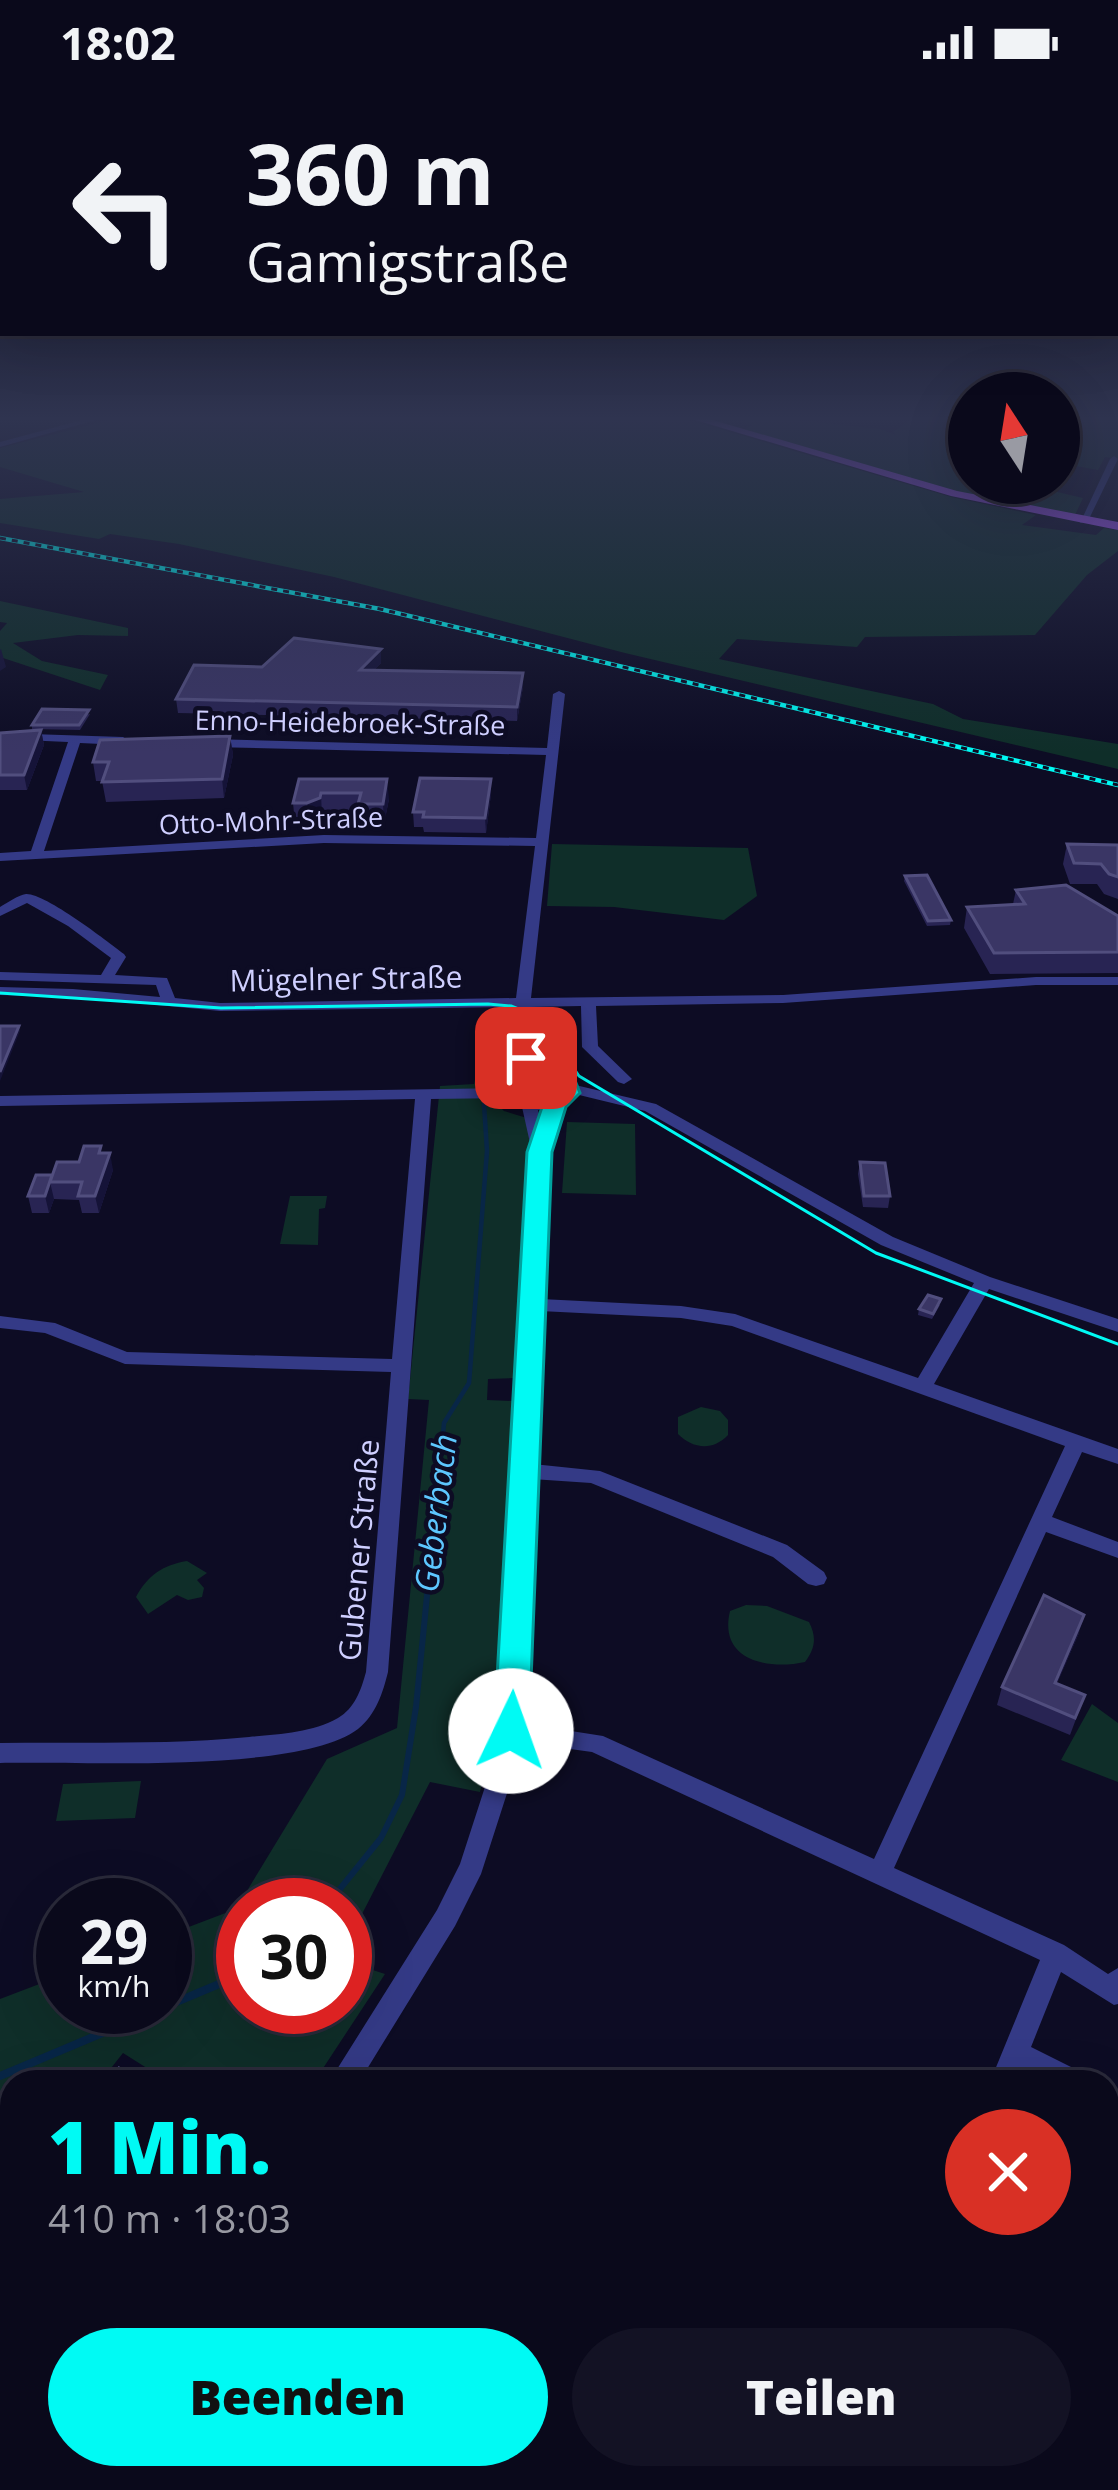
<!DOCTYPE html>
<html lang="de">
<head>
<meta charset="utf-8">
<style>
  body { margin:0; font-family:"Open Sans",sans-serif; background:#131224; color:#f1f3f6; height:100vh; display:flex; flex-direction:column; font-size:45px; white-space:nowrap }
  * { box-sizing:border-box; margin:0 }
  p { font-size:39px; color:#999aa3 }
  .icon { flex:none; width:66px; height:66px; fill:none; stroke:currentColor; stroke-width:2; stroke-linecap:round; stroke-linejoin:round }
  .map { position:relative; flex:1; overflow:hidden }
  .side { position:absolute; left:0px; top:1986px; width:1119px; height:420px; display:flex; flex-direction:column; background:#0a091b; border-radius:36px 36px 0 0; box-shadow:0 12px 48px #0002,0 0 0 3px #2a2a3a }
  .side>* { flex:none }
  .hud { position:absolute; left:0px; top:0px; width:1119px; height:252px; box-shadow:0 12px 48px #0002,0 0 0 3px #2a2a3a; background:#0a091b; color:#f1f3f6; overflow:hidden }
  .needle { width:78px; rotate:348deg }
  .tools { position:absolute; left:948px; top:288px; display:grid; gap:24px }
  .tools a { display:grid; place-items:center; width:132px; height:132px; border-radius:50%; background:#0a091b; box-shadow:0 12px 48px #0002,0 0 0 3px #2a2a3a; font-size:60px }
  .speed { position:absolute; left:36px; top:1794px; display:flex; gap:24px; font-size:60px; font-weight:700; text-align:center }
  .speed>* { display:grid; place-content:center; width:156px; height:156px; border-radius:50%; background:#0a091b; box-shadow:0 12px 48px #0002,0 0 0 3px #2a2a3a; line-height:1 }
  .speed small { font-size:30px; font-weight:400 }
  .speed .limit { border:18px solid #d22; background:#fff; color:#111 }
  .pin { position:absolute; display:grid; place-items:center; width:102px; height:102px; color:#fff; margin:-51px; border-radius:24px; box-shadow:0 6px 18px #0006 }
  .me { position:absolute; width:132px; margin:-66px; rotate:3deg; stroke-linejoin:round; filter:drop-shadow(0 0 9px #0008) }
  .turn { display:flex; align-items:center; gap:42px; height:252px; padding:0 48px; font-size:54px }
  .turn .icon { width:156px; height:156px; stroke-width:2.5 }
  .turn b { display:block; font-size:84px; line-height:102px }
  .round { display:grid; place-items:center; flex:none; width:126px; height:126px; border-radius:63px; background:#131224 }
  .head { display:flex; align-items:center; justify-content:space-between; height:204px; padding:0 48px }
  h1 { font-size:72px; font-weight:800; line-height:90px; color:#00faf4 }
  .cta { display:flex; gap:24px; margin-top:auto; padding:24px 48px }
  .cta a { flex:1; height:138px; border-radius:72px; background:#00faf4; color:#111; font-size:48px; font-weight:800; line-height:138px; text-align:center }
  .cta a+a { background:#131224; color:#f1f3f6 }
  .status { display:flex; justify-content:space-between; align-items:center; height:84px; padding:0 60px; background:#0a091b; direction:ltr }
  .status svg { height:33px; fill:currentColor }
  .map>svg:first-child { display:block }
</style>
</head>
<body>
<div class="status"><b>18:02</b><svg viewBox="0 0 49 12"><path d="M0 12V9h3v3zM5 12V6h3v6zM10 12V3h3v9zM15 12V0h3v12zM26 1h20v11H26zM47 4h2v5h-2z"/></svg></div>
<div class="map">
<svg width="1118" height="2406" viewBox="0 0 1118 2406">
  <rect width="100%" height="100%" fill="#0d0c24"/>
  <path fill="#0f2e29" d="M125,332H675L951,413L1036,431L1022,441L1096,451L1104,444L1118,446V467L1087,491L1035,551L865,553L857,563L737,555L719,575L933,620L963,635L1118,660V685L625,569L334,493L179,460L110,450L99,455L0,439V415L84,408L0,383V364Z
    M760,332L880,345L896,351L893,348L916,332H969V399H1019L1083,414L1075,431L956,408L744,346L752,341L740,338Z
    M1059,332H1118V375L1105,373L1098,386L1059,379Z
    M0,517L128,544V552L78,551L13,559L42,577L108,591L100,606L0,573V547L7,539L0,538Z
    M552,760L748,764L757,812L724,836L614,823L547,822Z
    M486,943H509L520,981L502,990L495,1018L504,1027L530,1035L534,1074L528,1075L515,1294L488,1295L487,1316L513,1317L494,1649L480,1708L430,1698L345,1863V1821H243V1923H345V1877L385,1890L314,1998H169L123,1969L100,1998H12V2044L0,2047V1915L63,1891V1923H165V1852L236,1825L327,1675L397,1644L429,1316L408,1315L440,1002L474,1000Z
    M567,1038L635,1040L636,1111L562,1109Z
    M290,1112H327L325,1124L319,1125L318,1161L280,1160Z
    M701,1323L720,1327L728,1336V1351C713,1367 693,1365 678,1350V1333Z
    M187,1477L207,1489L197,1496L204,1504L202,1513L188,1516L177,1511L148,1530L136,1513C148,1491 163,1481 187,1477Z
    M746,1521L767,1522L809,1538C817,1554 815,1564 805,1578C769,1586 718,1577 730,1527Z
    M1092,1620L1118,1639V1698L1061,1676Z
    M141,1697L135,1734L56,1737L63,1700Z
    M1107,2017L1118,2022V2406H895L899,2394H1107Z"/>
  <g fill="none" stroke-linecap="round" stroke-linejoin="round">
    <path stroke="#082647" stroke-width="3" d="M484,1023L483,999L497,949"/>
    <path stroke="#082647" stroke-width="4.5" d="M440,1383L444,1339L469,1299L487,1067L484,1020"/>
    <path stroke="#082647" stroke-width="6" d="M327,1821L381,1754L402,1711L416,1623L440,1380"/>
    <path stroke="#082647" stroke-width="8" d="M0,1992L243,1890"/>
    <path fill="#343a86" fill-rule="evenodd" d="M97,332H110L0,363V358Z
      M1114,372L1118,375L1088,437L1080,439L1110,375Z
      M559,607L565,610L531,914L783,911L1036,893H1118V901H1036L783,919L596,922L598,962L632,995L624,1000L618,998L582,963L581,922L530,923L528,938L537,988L566,992L571,1000L656,1020L893,1153L990,1193L1118,1235V1248L989,1205L934,1300L1118,1365V1380L1082,1368L1052,1433L1118,1458V1474L1046,1448L894,1784L1064,1861L1108,1890L1118,1884V1920L1114,1921L1061,1888L1031,1963L1081,1988L1085,1998H1043L1022,1987L1018,1998H990L1040,1876L592,1668L519,1658V1672L481,1790L455,1842L359,1998H329L437,1826L460,1780L495,1672L532,1068L522,1023L512,1014L431,1015L388,1588C383,1608 376,1631 358,1645C298,1690 80,1677 0,1679V1659C83,1658 166,1661 249,1653C278,1650 312,1649 338,1634C355,1624 361,1606 366,1588L391,1288L125,1280L45,1249L0,1244V1232L55,1239L127,1268L392,1275L415,1015L0,1022V1012L506,1004L522,991L514,938L515,923L220,927L73,913L0,911V903L73,905L160,913L156,901L0,896V888L101,891L111,874L68,842L27,819L0,832V823C7,819 18,811 26,810C45,809 107,857 124,870L126,873L115,891L167,894L175,914L220,919L516,914L535,762L324,759L0,777V769L31,767L68,658L0,655V649L123,653L129,657L123,661L80,659L44,767L324,751L536,754L546,671L211,663L205,659L211,655L547,664L553,610ZM533,997L555,999L559,1008L543,1017L528,1015L523,1005ZM575,1010L645,1027L881,1161L974,1199L918,1294L735,1230L681,1222L541,1215L548,1068L538,1026L552,1025ZM540,1227L681,1234L732,1242L1065,1362L874,1775L603,1652L520,1639L532,1395L591,1399L773,1473L808,1500L816,1502L824,1500L827,1494L824,1488L787,1461L600,1387L533,1380Z
      M1107,2003L1118,2008V2036L1107,2031Z
      M12,2360V2393L0,2398V2365Z
      M773,2394H819L825,2406H779Z
      M836,2394H868L864,2406H832Z"/>
    <path fill="#ab56ff" fill-rule="evenodd" d="M682,332H699L957,407L1118,438V446L951,412Z"/>
    <path stroke="#00faf4" stroke-width="3" d="M0,909L221,924L488,920L511,922L538,933L579,992L876,1169L1118,1260"/>
    <defs>
      <path id="rail" d="M0,454L380,525L1118,701"/>
    </defs>
    <use href="#rail" stroke="#00faf4" stroke-width="4.5"/>
    <use href="#rail" stroke="#0d0c24" stroke-width="3" stroke-dasharray="6" stroke-linecap="butt"/>
  </g>
  <path fill="#282453" d="M381,565V579L374,586L523,589V603L517,637L178,629L176,615L262,583Z
    M90,630L80,646L32,645V641Z
    M41,646L44,661L27,706H0V649Z
    M230,652L233,671L224,714L106,718L102,697H96L93,678Z
    M299,695L389,715L384,740H360L359,728H323L322,734L309,739H295L293,719Z
    M491,710L486,749L424,748L423,743H414L413,728Z
    M1067,760L1118,761V815L1104,810L1097,800H1070L1063,780Z
    M905,792L951,836L950,841L927,842L904,797Z
    M1016,806L1118,832V889L990,890L964,844L967,823L1013,820Z
    M103,1069L113,1086L99,1129H82L79,1116L54,1115L49,1129H32L28,1112L52,1091Z
    M860,1078L890,1112L888,1124L863,1123L858,1090Z
    M940,1221L932,1235L918,1231L919,1225Z
    M1079,1549L1057,1599L1085,1611L1070,1651L997,1621L1002,1603Z"/>
  <path fill="#151338" d="M1,565L6,583L0,587V566Z
    M381,565V579L361,600L360,586Z
    M523,589V603L517,637V623Z
    M41,646L44,661L27,706L24,691Z
    M230,652L233,671L224,714L222,695Z
    M387,695L389,715L384,740L383,720Z
    M491,695V710L486,749L485,734Z
    M321,709L322,734L309,739L307,719Z
    M19,942L20,947L0,997V988Z
    M110,1069L113,1086L99,1129L95,1112Z
    M52,1091L50,1098L54,1115L49,1129L45,1112Z
    M1084,1531L1079,1549L1050,1616L1055,1599Z"/>
  <path fill="#3a3665" stroke="#514e7e" stroke-width="3" d="M294,554L381,565L360,586L523,589L517,623L176,615L194,581L262,583Z
    M42,625L89,626L79,641H32Z
    M41,646L24,691H0V649Z
    M230,652L222,695L102,698L109,678H93L100,656Z
    M420,694L491,695L485,734L423,733L424,728H413Z
    M299,695H387L383,720H358L361,709H321L320,714L307,719H293Z
    M1067,760L1118,761V793L1109,790L1101,780L1074,779Z
    M927,791L951,836L928,837L905,792Z
    M1066,801L1118,832V868L994,869L967,823L1025,820L1016,806Z
    M0,942H19L0,988Z
    M84,1062H101L99,1069H110L95,1112H78L82,1098H50L57,1078H79Z
    M860,1078L885,1079L890,1112H864Z
    M36,1091H52L45,1112H28Z
    M928,1211L941,1215L933,1230L919,1225Z
    M1044,1511L1084,1531L1055,1599L1085,1611L1075,1634L1002,1603Z
    M119,1984L143,1998H109Z"/>
  <linearGradient id="sky" x2="0" y2="1"><stop stop-color="#070714"/><stop offset="0.5" stop-color="#2f3450"/><stop offset="1" stop-color="#2f3450" stop-opacity="0"/></linearGradient>
  <rect width="1118" height="669" fill="url(#sky)"/>
  <path fill="#00faf4" stroke="#00a29f" stroke-width="3" d="M529,961L537,963L553,986L574,994L580,1009L566,1023L552,1068L529,1647L524,1657L511,1662L499,1657L494,1647L527,1068L543,1020L555,1007L514,974L521,963Z"/>
  <g text-anchor="middle" dominant-baseline="central" stroke-width="9" stroke-linejoin="round" paint-order="stroke">
    <g font-size="27" fill="#cfcfff" stroke="#0d0c24">
      <text transform="translate(350 638) rotate(1)">Enno-Heidebroek-Straße</text>
      <text transform="translate(271 736) rotate(-2)">Otto-Mohr-Straße</text>
    </g>
    <g font-size="30" fill="#cfcfff" stroke="#0d0c24">
      <text transform="translate(346 894) rotate(-1)">Mügelner Straße</text>
      <text transform="translate(358 1466) rotate(-85)">Gubener Straße</text>
    </g>
    <g font-size="33" font-style="italic" fill="#5dc7ff" stroke="#0d0c24">
      <text transform="translate(435 1429) rotate(-83)">Geberbach</text>
    </g>
  </g>
</svg>
<div class="tools">
<a><svg class="needle" viewBox="-14 -14 28 28"><path d="M0-13l5 13h-10z" fill="#e53935"/><path d="M0 13l5-13h-10z" fill="#999aa3"/></svg></a>
</div>
<div class="speed"><div>29<small>km/h</small></div><div class="limit">30</div></div>
<div class="pin" style="left:526px;top:974px;background:#d93025"><svg class="icon" aria-label="arrive" viewBox="0 0 24 24"><path d="M6 21V4h12l-3 4 3 4H6"/></svg></div>
<svg class="me" style="left:511px;top:1647px" viewBox="-20 -20 40 40"><circle r="19" fill="#fff"/><path d="M0-13L10 11 0 6-10 11z" fill="#00faf4"/></svg>
<div class="hud">
<div class="turn"><svg class="icon" aria-label="left" viewBox="0 0 24 24"><path d="M17 20v-9H6M10 6l-5 5 5 5"/></svg><div><b>360 m</b>Gamigstraße</div></div>
</div>
<section class="side">
<div class="head"><div><h1>1 Min.</h1><p>410 m · 18:03</p></div><a class="round" style="background:#d93025;color:#fff"><svg class="icon" aria-label="close" viewBox="0 0 24 24"><path d="M6 6l12 12M18 6L6 18"/></svg></a></div>
<div class="cta"><a>Beenden</a><a>Teilen</a></div>
</section>
</div>
</body>
</html>
